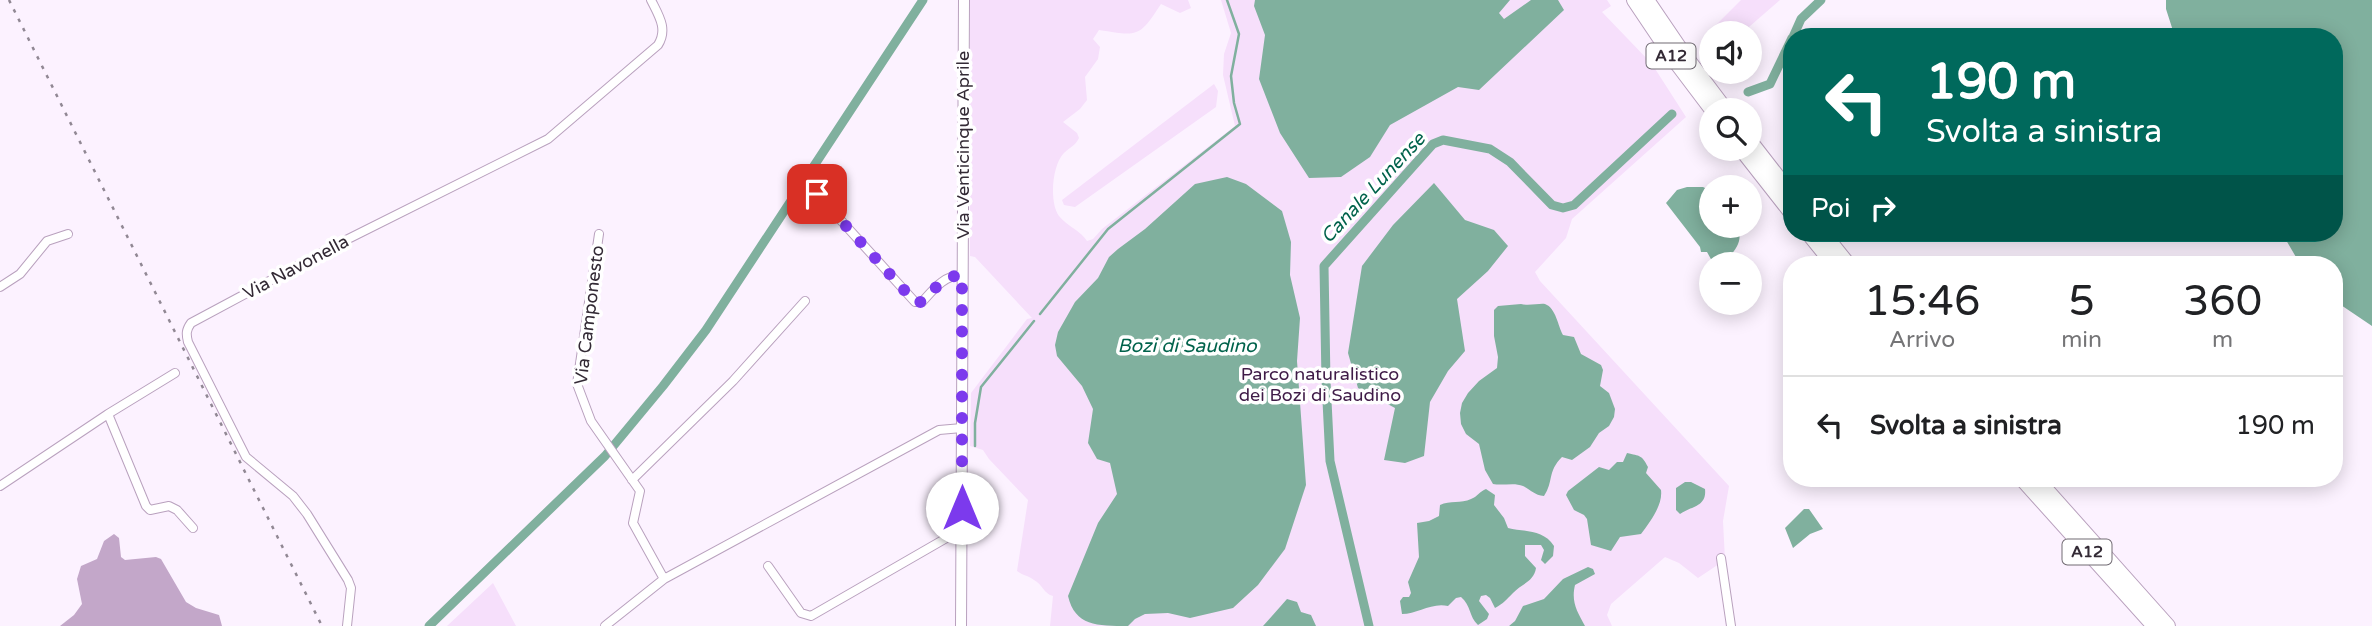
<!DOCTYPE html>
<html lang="it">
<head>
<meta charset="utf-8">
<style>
  body { margin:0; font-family:"Varela Round",sans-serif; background:#f2f2f2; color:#202124; height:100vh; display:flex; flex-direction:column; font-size:26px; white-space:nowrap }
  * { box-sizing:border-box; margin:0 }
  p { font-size:23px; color:#757577 }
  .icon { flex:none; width:38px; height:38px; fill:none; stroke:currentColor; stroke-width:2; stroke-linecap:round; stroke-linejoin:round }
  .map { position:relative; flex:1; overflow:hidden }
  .panel { position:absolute; left:1783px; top:256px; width:560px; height:231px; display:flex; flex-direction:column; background:#fff; border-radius:28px; box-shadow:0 4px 18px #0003 }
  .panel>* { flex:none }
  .hud { position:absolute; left:1783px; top:28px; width:560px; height:214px; border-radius:28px; box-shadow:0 4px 18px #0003; background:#00695c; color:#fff; overflow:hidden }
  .controls { position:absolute; left:1699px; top:21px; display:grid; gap:14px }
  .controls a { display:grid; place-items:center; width:63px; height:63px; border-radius:50%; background:#fff; box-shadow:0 4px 18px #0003; font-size:35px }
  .pin { position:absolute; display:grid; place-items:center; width:60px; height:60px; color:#fff; margin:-30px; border-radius:14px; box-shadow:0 4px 10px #0006 }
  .me { position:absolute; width:77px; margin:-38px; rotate:0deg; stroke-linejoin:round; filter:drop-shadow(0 0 5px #0008) }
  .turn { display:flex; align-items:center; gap:24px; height:147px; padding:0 28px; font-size:32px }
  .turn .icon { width:91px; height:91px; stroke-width:2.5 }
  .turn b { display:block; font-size:49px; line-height:60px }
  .then { display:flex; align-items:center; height:66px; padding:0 28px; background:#0003; gap:14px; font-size:26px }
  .eta { display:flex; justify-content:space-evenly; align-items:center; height:119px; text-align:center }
  .eta b { font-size:42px; font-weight:600; line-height:49px }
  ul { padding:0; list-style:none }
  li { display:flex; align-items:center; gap:21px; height:98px; padding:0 28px; border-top:2px solid #e0e0e0 }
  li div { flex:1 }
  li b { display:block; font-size:26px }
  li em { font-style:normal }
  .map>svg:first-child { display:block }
</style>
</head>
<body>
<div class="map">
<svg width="2372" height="626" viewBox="0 0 2372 626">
  <rect width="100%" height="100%" fill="#fcf2ff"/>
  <path fill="#f6dffb" d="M970,0H1188L1191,8L1180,13L1161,4C1139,38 1138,36 1099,30L1093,39L1100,47L1098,59L1085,77L1087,100L1080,109L1063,122L1077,133L1079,138C1075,146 1070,147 1064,153C1052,165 1049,202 1059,216C1067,226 1081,231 1087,241L1093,239L1102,229L1235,126L1223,75L1224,54L1231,33L1221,0H1607L1611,6L1602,12L1652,64L1686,117L1572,219L1566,238L1535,272L1540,281L1729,486L1723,521L1725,560L1698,578L1679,563L1665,557L1611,604L1607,615L1612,626H1050L1053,596C1044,594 1043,585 1034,580C1028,575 1023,576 1017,571L1028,500L989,459L983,450L970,446L971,393L1027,319L1032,318L975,257L970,256Z
    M1741,0H1780L1742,33L1711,35L1709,32Z
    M1214,84L1218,91L1216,107L1075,207L1064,205L1062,200Z
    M493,583L516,626H447Z"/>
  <path fill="#c3a7c9" d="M114,534L119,538L121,557L125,560L156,557L161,559L186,602L196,608L219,615L222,626H60L74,615L82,604L77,579L81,566L97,559L104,541Z"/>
  <path fill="#80b09e" d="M1255,0H1510L1499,13L1504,19L1531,0H1558L1564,10L1479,90L1458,87L1390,125L1370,157L1341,177L1309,178L1280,133L1259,79L1265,35L1254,6Z
    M2166,0H2372V326L2335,301L2334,264H2300L2282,233H2334V37H2175L2166,9Z
    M1227,177L1246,184L1282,211L1291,242L1290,275L1300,318L1297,361L1306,485L1285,549L1258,585L1233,608L1190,618L1168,613L1145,614L1135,619L1128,626C1097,626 1075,626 1068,596L1098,523L1117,494L1110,463L1097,459L1088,443L1093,409L1082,386L1057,356L1055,345L1058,332L1075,302L1098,278L1109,257L1118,249L1145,229L1195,184Z
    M1434,183L1465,220L1494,230L1508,246L1488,271L1457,299L1465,351L1448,371L1430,402L1424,456L1405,463L1384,460L1395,408L1358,388L1348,353L1362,266L1393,225Z
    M1687,187H1703L1711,191L1712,226C1718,226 1729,224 1735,228C1748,236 1731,265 1712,261L1707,252H1701L1700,247L1666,203L1677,190Z
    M1521,304C1529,306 1540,303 1545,304C1556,308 1558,326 1563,335L1574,337L1581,354L1601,365L1603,370L1600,386L1609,393L1615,409L1614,417L1609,426L1599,433L1590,447L1572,460L1562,457C1547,472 1554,481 1544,496C1534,495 1531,490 1523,486C1514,482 1503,486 1493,484L1485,470L1479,444L1466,434L1461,424L1460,413L1462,403L1468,393L1479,381L1497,368L1498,357L1494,336V310L1498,306Z
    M1627,453C1640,456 1642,455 1648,467L1646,473L1661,490C1663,505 1650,522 1641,534L1620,537L1611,551L1591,545L1587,519L1584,515L1574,510L1566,495L1568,491L1599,467L1609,470L1617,462H1623Z
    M1685,482H1691L1705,489C1707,507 1691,506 1680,514L1676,510V488Z
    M1486,489L1495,495L1494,505L1504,518L1508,528C1524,532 1543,529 1554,546L1553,556L1545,564L1541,560L1544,550L1541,545H1525V556L1536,568C1534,582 1521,584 1513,593C1506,600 1504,603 1495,608L1490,598L1486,595L1481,596L1479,601L1489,614L1487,619L1478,625C1469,617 1471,605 1461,597L1456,598L1448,606C1432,602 1417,614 1402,614L1400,601L1403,597H1409L1411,593L1408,582L1419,557L1417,523L1429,521L1439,516L1440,505C1450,500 1461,504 1471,499C1477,497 1480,491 1486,489Z
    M1804,509H1809L1823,529L1810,534L1793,548L1785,528Z
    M1588,567L1593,569L1595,574L1575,585C1571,602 1577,611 1585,626H1509L1515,621L1523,606L1544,599L1563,579Z
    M1287,599L1297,602L1301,612L1311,615L1316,626H1263Z"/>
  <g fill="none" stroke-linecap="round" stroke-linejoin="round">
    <path stroke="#80b09e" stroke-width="2.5" d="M1040,314L1108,229L1240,124L1234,103L1231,76L1239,34L1227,0
      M975,446V423L981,387L1034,321"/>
    <path stroke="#80b09e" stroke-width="9" d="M1793,37L1801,19L1821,0
      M1748,92L1770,84L1792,38
      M429,626L605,456L663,386L706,330L923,0
      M1369,626L1330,461L1326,381L1324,266L1433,144L1443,140L1490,149L1510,162L1552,205L1563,208L1574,205L1672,114"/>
    <defs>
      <path id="street" d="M817,194L915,302H922C933,290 944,275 962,275
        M599,234L577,384L591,421L640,491L633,523L664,579L605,626
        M0,287L20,274L47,241L68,234
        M108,414L146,506L150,510L169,506L177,510L193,528
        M632,480L733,381L805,301
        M0,486L108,414L175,373
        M1721,558L1731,626
        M768,566L801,613L811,616L962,529
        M664,579L939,430L962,428
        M347,626L351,588L348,580L307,514L293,496L246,457L188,342C186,334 186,330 191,323L344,241L548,139L658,45C668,29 659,16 651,0"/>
      <path id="secondary" d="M961,626L964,0"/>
      <path id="highway" d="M1634,0L1675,61L1712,110
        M1647,0L1683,53L1726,110
        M1750,141L1792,195
        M1741,149L1792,214
        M1808,233L1833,264
        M1823,233L1848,264
        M2021,478L2154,626
        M2036,478L2168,626"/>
    </defs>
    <use href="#street" stroke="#b9a1be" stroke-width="10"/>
    <use href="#secondary" stroke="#b9a1be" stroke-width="12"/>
    <use href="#highway" stroke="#b9a1be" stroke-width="16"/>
    <use href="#street" stroke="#fff" stroke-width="8"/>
    <use href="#secondary" stroke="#fff" stroke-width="10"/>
    <use href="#highway" stroke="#fff" stroke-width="14"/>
    <path stroke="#918894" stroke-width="2.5" stroke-dasharray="3.5 7" stroke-linecap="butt" d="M9,0L322,626"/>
  </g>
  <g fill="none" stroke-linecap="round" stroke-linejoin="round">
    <path stroke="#7c3aed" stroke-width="12" stroke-dasharray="0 21.6" d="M817,194L915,302H922C933,290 945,275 962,275V508"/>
  </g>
  <g text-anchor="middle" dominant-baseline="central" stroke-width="7" stroke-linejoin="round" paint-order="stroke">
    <g fill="#fff" stroke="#706a72" stroke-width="2">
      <rect x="1646.5" y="43.5" width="49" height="25" rx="5"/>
      <rect x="2062.5" y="539.5" width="49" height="25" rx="5"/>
    </g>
    <g font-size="16" font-weight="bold" fill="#332a35">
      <text x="1671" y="56">A12</text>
      <text x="2087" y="552">A12</text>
    </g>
    <g font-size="18" fill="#332a35" stroke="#fff">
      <text transform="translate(963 145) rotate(-90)">Via Venticinque Aprile</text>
      <text transform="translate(296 267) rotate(-28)">Via Navonella</text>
      <text transform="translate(589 315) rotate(-83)">Via Camponesto</text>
    </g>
    <g font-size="18" fill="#3f1b47" stroke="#fff">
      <text x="1320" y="374">Parco naturalistico<tspan x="1320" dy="21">dei Bozi di Saudino</tspan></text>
    </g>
    <g font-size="19" font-style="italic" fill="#00624b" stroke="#fff">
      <text transform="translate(1373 188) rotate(-47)">Canale Lunense</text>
      <text x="1187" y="346">Bozi di Saudino</text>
    </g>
  </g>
</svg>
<div class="controls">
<a><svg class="icon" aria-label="sound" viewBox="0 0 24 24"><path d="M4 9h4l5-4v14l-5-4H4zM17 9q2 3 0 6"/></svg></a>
<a><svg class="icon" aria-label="search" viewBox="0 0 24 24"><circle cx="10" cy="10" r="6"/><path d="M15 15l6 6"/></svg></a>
<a>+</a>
<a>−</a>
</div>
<div class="pin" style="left:817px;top:194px;background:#d93025"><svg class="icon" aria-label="arrive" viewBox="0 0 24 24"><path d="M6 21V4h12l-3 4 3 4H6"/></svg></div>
<svg class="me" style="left:962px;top:508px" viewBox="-20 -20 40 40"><circle r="19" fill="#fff"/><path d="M0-13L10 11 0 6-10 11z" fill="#7c3aed"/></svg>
<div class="hud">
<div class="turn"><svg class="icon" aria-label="left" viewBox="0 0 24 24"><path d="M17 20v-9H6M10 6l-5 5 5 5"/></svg><div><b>190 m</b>Svolta a sinistra</div></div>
<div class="then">Poi<svg class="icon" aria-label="right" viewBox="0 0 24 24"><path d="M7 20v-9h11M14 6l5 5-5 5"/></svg></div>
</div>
<section class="panel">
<div class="eta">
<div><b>15:46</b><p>Arrivo</p></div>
<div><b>5</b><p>min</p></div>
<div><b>360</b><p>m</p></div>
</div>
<ul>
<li><svg class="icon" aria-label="left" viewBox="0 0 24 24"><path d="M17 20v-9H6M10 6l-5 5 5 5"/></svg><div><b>Svolta a sinistra</b></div><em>190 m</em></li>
</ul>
</section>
</div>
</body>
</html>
